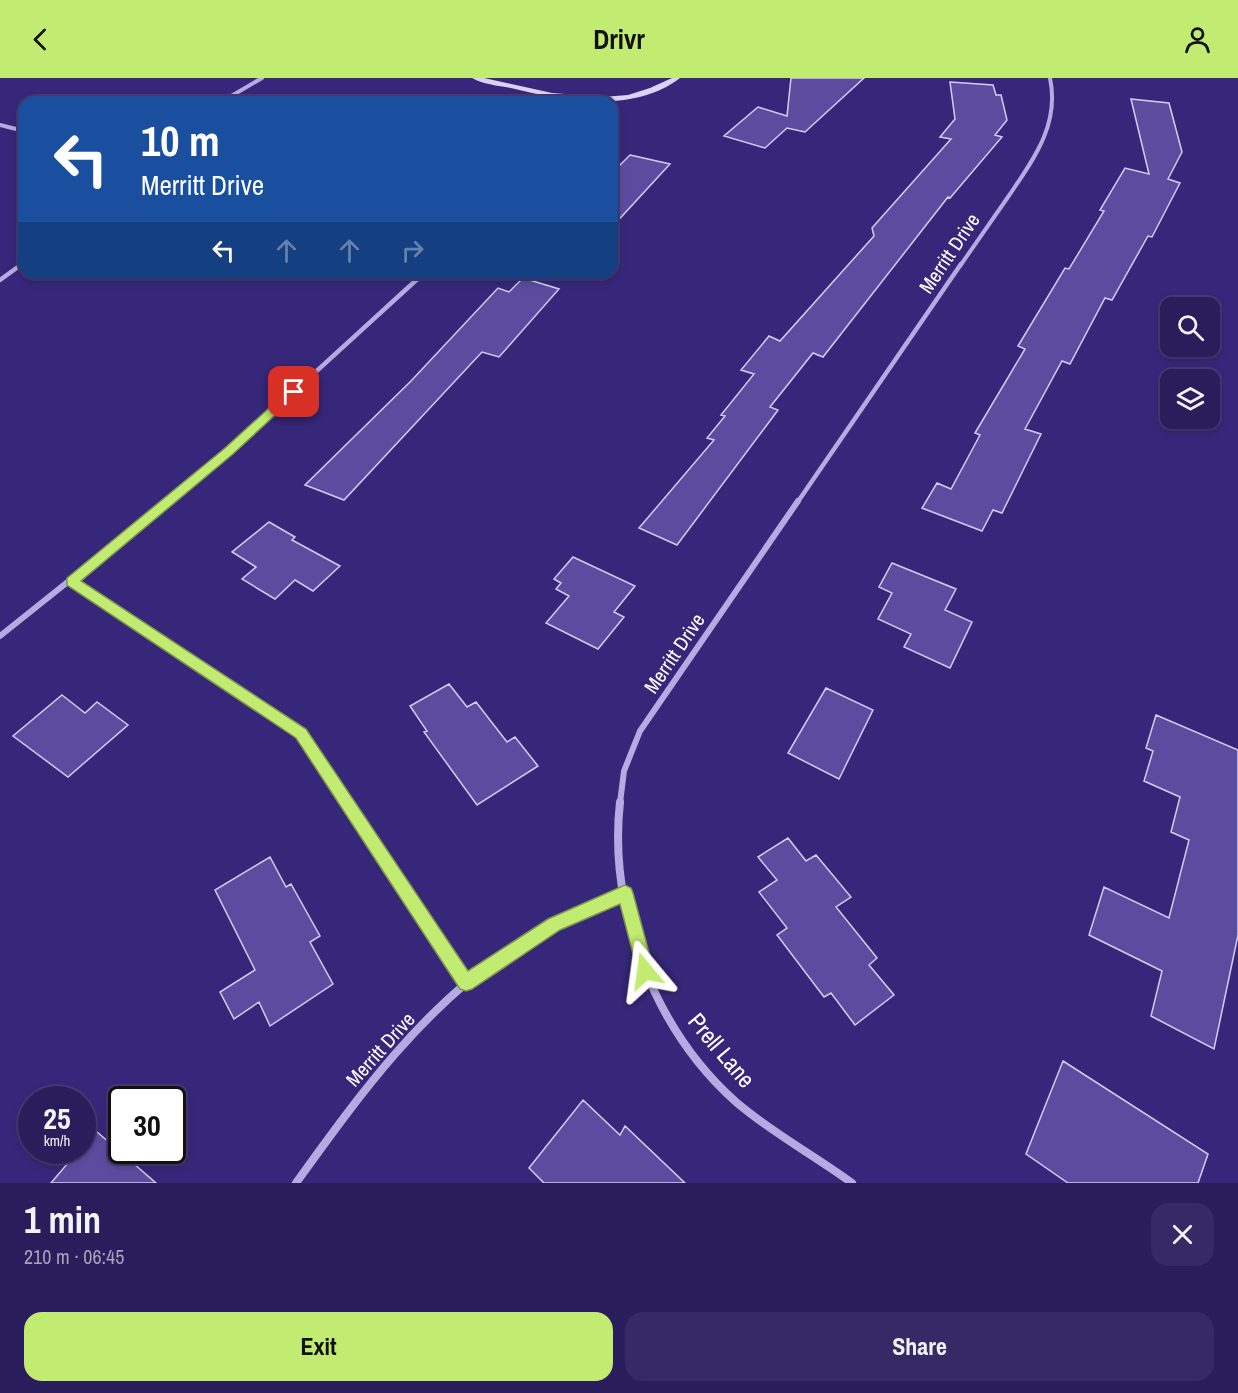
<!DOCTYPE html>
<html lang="en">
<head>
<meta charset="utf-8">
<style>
  body { margin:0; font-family:"Archivo Narrow",sans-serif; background:#352a65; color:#f1f3f6; height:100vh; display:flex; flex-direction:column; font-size:22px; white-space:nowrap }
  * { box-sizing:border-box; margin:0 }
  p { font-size:20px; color:#a5a2bb }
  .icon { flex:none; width:33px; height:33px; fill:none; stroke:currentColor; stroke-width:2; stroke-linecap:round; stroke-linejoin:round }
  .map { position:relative; height:1105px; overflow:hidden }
  .sheet { display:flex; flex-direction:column; background:#291d5c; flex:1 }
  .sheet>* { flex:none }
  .guide { position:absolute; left:18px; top:18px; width:600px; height:183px; border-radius:18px; box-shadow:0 3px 9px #0003,0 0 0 2px #453b72; background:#1a4fa0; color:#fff; overflow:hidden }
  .tools { position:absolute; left:1160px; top:219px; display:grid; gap:12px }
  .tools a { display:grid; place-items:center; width:60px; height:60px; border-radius:12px; background:#291d5c; box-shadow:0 3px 9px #0003,0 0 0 2px #453b72; font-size:30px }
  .speed { position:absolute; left:18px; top:1008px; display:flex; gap:12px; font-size:30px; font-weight:700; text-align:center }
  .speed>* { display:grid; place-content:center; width:78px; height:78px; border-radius:50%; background:#291d5c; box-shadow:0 3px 9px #0003,0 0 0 2px #453b72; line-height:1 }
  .speed small { font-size:15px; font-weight:400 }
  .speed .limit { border:3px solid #111; border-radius:9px; background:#fff; color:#111 }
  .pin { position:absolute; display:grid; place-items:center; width:51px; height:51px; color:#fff; margin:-26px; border-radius:12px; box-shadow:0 3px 9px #0006 }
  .me { position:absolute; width:66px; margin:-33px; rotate:344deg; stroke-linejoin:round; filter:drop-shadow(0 0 4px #0008) }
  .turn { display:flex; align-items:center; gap:21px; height:126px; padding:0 24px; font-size:27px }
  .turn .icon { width:78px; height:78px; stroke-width:2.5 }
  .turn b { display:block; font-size:42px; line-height:51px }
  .lanes { display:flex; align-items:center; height:57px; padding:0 24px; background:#0003; justify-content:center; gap:30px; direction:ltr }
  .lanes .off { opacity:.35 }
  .round { display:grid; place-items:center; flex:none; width:63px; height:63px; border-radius:18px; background:#352a65 }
  .summary { display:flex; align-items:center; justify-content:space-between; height:102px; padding:0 24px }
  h1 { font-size:36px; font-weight:700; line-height:45px }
  .action { display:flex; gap:12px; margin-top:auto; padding:12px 24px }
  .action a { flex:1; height:69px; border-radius:18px; background:#c2eb71; color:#111; font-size:24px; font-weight:700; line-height:69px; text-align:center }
  .action a+a { background:#352a65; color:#f1f3f6 }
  header { display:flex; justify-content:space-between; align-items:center; height:78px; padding:0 24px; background:#c2eb71; color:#111; font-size:27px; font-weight:700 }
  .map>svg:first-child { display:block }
</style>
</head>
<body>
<header><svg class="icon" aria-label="back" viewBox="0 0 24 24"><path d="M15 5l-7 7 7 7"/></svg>Drivr<svg class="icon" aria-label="person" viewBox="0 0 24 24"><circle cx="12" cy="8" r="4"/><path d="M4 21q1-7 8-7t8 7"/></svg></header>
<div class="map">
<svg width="1238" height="1105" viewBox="0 0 1238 1105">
  <rect width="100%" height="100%" fill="#37277a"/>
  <path fill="#5b4ca0" stroke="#d4cdf3" stroke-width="1.5" d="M791,0H864L805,54L787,50L765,70L724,58L758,29L787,38Z
    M950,4L993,7L996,17H1001L1007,42L995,57L1002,59L950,120L948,119L823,279L813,275L770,329L778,332L677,467L639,450L714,362L707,360L725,338L721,337L754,296L741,292L769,258L780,263L874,158L872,150L951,61L940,59L955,41Z
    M1131,21L1169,25L1182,74L1168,101L1180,105L1152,159L1148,158L1112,222L1105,220L1070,286L1062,283L1025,351L1041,356L1002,435L993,432L982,453L922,430L937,405L951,411L980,357L975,355L1025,271L1018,268L1065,190L1069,191L1104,133L1100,132L1125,90L1149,96Z
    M630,77L670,86L612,149V95Z
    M523,200L559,211L499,279L482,274L344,422L305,407L411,303L498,210L509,214Z
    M269,444L295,459L292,462L340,488L313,513L295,502L275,521L242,501L256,489L232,474Z
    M573,479L635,508L614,534L624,539L598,571L546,545L569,518L556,511L561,505L554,501Z
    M892,485L956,511L945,532L972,544L950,590L904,569L911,556L878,541L892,515L879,509Z
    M449,606L467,629L476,624L507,664L515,659L538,688L477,727L424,654L427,653L410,628Z
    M826,610L873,632L839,701L788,675Z
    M62,617L85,635L97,624L128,647L68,699L13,658Z
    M1156,637L1238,672V857L1214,971L1151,938L1162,893L1089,857L1104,809L1169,840L1189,762L1171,754L1180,719L1144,703L1153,673L1146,670Z
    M788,760L806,783L816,777L851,819L836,829L877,880L869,887L894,917L855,947L831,915L824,919L777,857L787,850L759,814L777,802L758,779Z
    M270,779L286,809L291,806L320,858L310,864L333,906L270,948L259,924L234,941L220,914L255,892L215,812Z
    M1063,983L1208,1076L1198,1105H1068L1026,1076Z
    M583,1022L620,1057L625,1048L685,1105H544L529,1090Z
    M96,1053L156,1105H51L79,1072H82V1068Z"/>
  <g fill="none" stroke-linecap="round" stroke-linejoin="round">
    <path stroke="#b5abe3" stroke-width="4" d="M221,24L262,0
      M0,47L24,53
      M20,188L24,185
      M960,188C976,165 992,142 1008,119C1033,82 1060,47 1050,0"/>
    <path stroke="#b5abe3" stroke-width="4.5" d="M0,202L22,186
      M167,425L229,373L424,195
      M797,425L961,186"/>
    <path stroke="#b5abe3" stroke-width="6" d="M71,504L301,655L347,725
      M0,558L169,423
      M620,725L624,693L640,653L798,423"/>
    <path stroke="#b5abe3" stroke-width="8" d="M346,724L466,905
      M620,724C608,831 655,952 736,1024C772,1055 814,1077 852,1105
      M296,1105C358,1019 424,927 515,869C550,847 587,832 625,815"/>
    <path fill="#dad3f4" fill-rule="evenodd" d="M472,0H484L552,15L603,19L628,17L650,10L672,0H680C633,36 564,23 511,10C499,8 482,6 472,0Z"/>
  </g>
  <path fill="#c2eb71" stroke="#7e9949" stroke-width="1.5" d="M290,311L300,314L233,376L81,503L306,651L468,893L548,841L625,807L631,810L633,815L654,893L652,899L645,902L639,899L620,826L560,852L472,911L466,913L460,911L296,660L67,507V500L225,370Z"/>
  <g text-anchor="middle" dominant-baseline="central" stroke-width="4.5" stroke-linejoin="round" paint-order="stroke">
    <g font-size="20" fill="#fff" stroke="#37277a">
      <text transform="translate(949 175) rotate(-56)">Merritt Drive</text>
      <text transform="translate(674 575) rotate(-56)">Merritt Drive</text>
      <text transform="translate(380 971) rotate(-48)">Merritt Drive</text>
    </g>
    <g font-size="24" fill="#fff" stroke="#37277a">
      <text transform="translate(722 972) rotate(50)">Prell Lane</text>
    </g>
  </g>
</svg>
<div class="tools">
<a><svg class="icon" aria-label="search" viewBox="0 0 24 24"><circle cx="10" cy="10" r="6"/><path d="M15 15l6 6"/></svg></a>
<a><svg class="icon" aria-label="layers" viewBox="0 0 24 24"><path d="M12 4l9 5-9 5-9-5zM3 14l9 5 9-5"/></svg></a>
</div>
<div class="speed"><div>25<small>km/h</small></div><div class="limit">30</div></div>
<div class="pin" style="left:294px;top:314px;background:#d93025"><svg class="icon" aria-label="arrive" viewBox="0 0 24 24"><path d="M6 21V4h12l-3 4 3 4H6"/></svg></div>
<svg class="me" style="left:645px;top:893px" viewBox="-20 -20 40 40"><path d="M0-17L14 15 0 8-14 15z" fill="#c2eb71" stroke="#fff" stroke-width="4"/></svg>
<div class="guide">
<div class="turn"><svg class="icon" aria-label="left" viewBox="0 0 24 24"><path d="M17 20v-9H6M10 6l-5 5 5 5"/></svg><div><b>10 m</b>Merritt Drive</div></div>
<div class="lanes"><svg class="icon" aria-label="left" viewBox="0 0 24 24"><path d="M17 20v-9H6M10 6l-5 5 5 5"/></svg><svg class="icon off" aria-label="ahead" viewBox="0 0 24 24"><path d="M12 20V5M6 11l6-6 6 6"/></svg><svg class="icon off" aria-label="ahead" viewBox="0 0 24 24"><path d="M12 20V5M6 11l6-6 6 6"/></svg><svg class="icon off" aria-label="right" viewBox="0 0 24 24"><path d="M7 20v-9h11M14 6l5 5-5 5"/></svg></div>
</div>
</div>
<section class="sheet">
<div class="summary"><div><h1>1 min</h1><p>210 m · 06:45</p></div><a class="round"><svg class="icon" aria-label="close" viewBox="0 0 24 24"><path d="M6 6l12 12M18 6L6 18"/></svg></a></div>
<div class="action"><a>Exit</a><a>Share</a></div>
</section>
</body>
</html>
